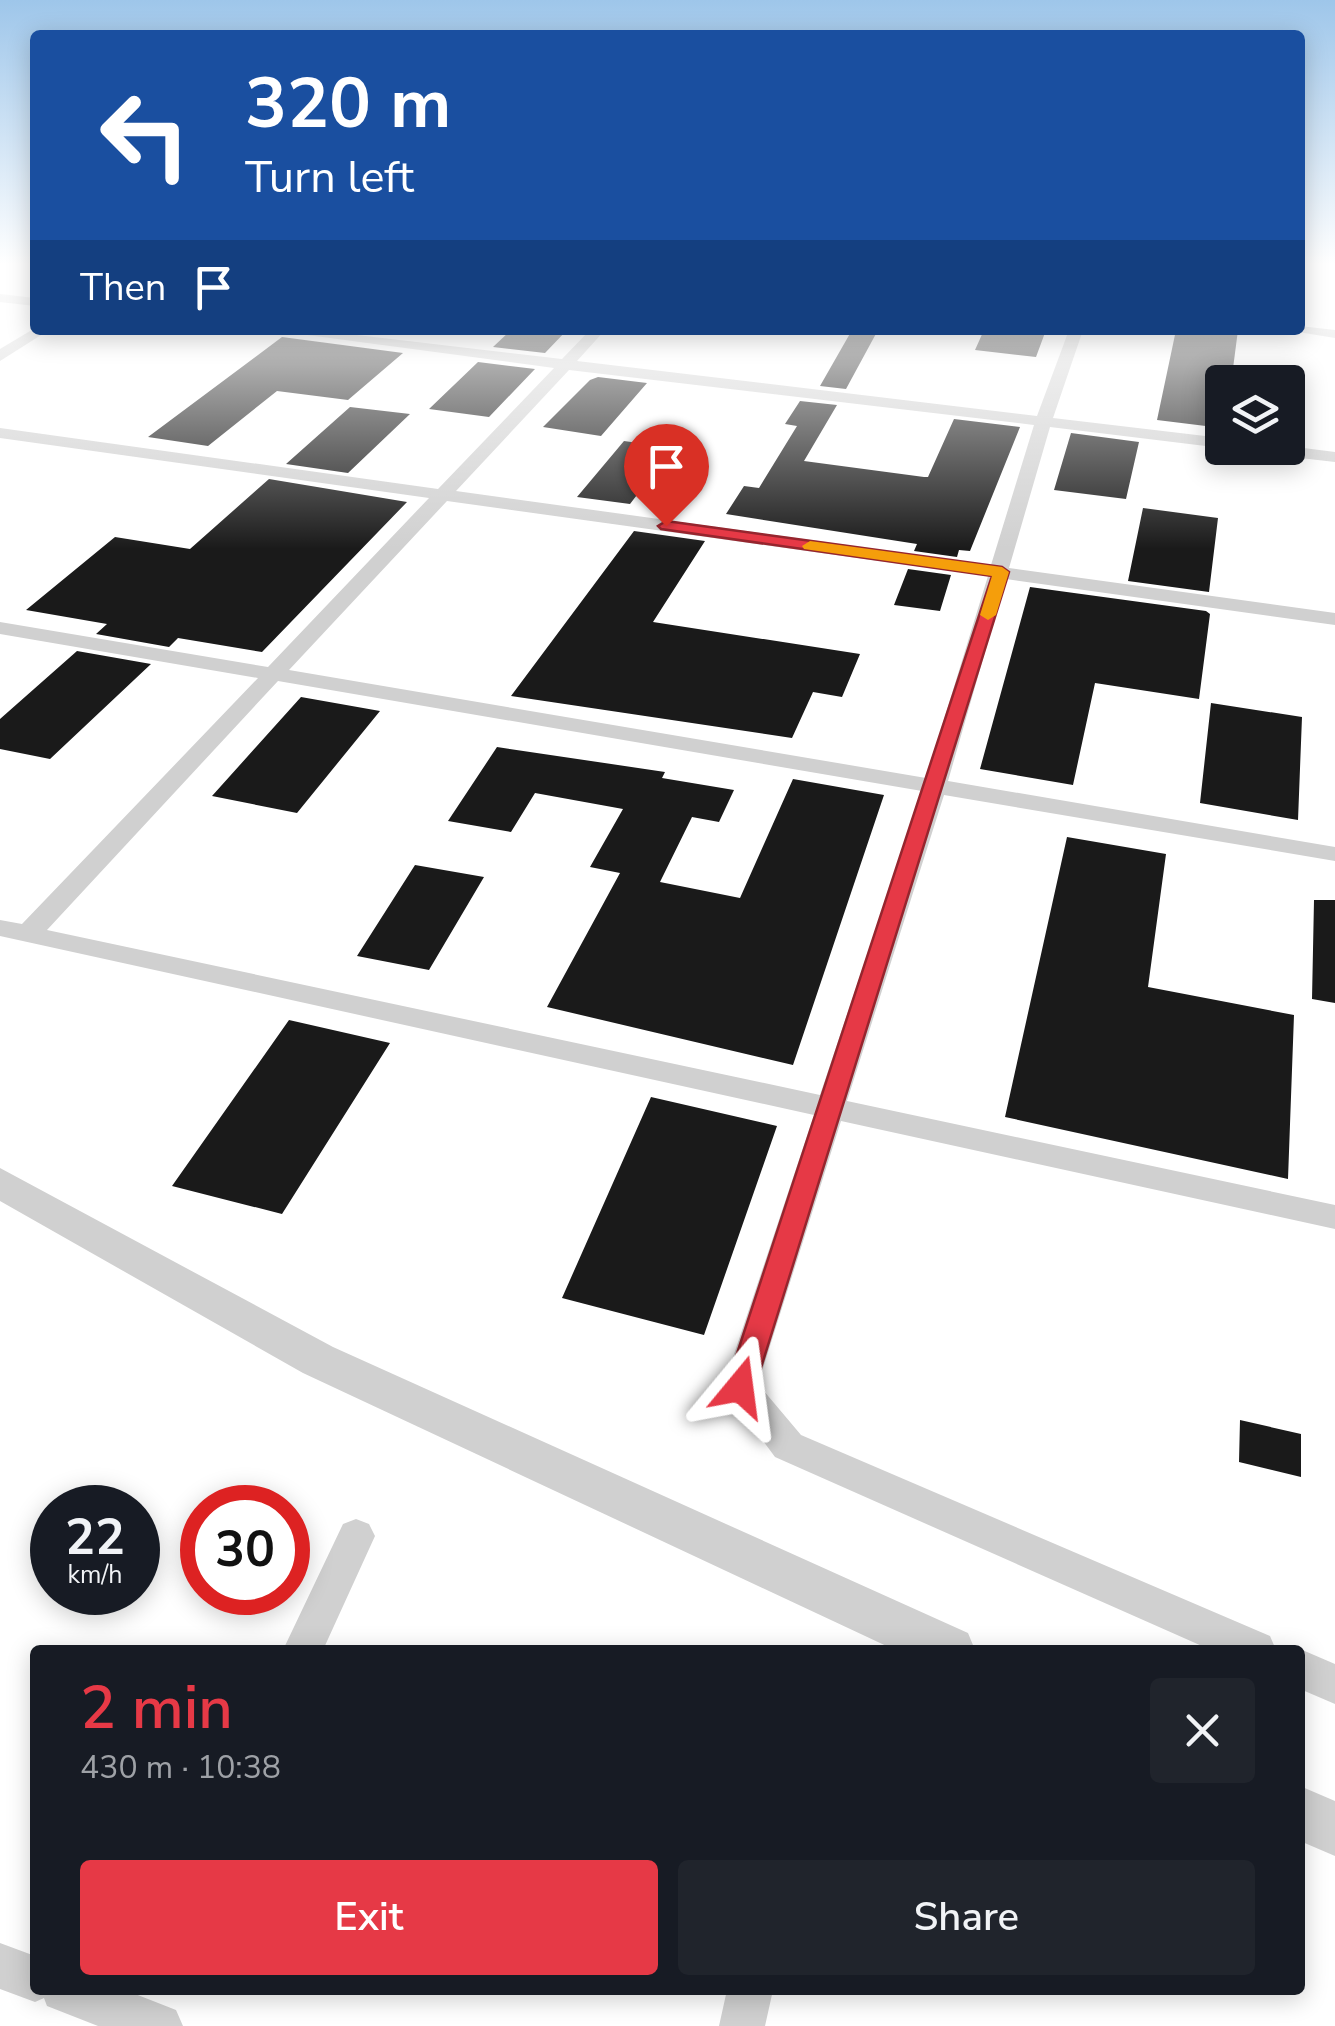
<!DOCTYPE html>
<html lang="en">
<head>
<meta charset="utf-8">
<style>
  body { margin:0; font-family:"Nunito Sans",sans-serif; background:#20242c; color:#f1f3f6; height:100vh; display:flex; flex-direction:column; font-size:38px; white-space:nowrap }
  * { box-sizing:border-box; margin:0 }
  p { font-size:32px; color:#9ea1a6 }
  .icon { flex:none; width:55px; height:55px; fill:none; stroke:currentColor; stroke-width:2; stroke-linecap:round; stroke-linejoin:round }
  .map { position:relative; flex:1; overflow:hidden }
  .sheet { position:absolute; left:30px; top:1645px; width:1275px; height:350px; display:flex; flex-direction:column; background:#171b24; border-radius:10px; box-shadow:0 5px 25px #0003 }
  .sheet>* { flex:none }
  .top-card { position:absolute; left:30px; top:30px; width:1275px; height:305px; border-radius:10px; box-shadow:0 5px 25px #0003; background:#1a4fa0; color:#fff; overflow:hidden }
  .fabs { position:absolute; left:1205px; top:365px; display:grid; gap:20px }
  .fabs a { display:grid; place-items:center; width:100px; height:100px; border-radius:10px; background:#171b24; box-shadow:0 5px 25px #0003; font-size:50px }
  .speed { position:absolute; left:30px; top:1485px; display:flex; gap:20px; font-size:50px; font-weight:700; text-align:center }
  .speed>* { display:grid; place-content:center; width:130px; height:130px; border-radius:50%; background:#171b24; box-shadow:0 5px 25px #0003; line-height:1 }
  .speed small { font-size:25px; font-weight:400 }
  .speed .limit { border:15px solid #d22; background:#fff; color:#111 }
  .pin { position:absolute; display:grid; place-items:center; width:85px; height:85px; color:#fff; margin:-102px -42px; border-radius:50% 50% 50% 0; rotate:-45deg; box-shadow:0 0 10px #0007 }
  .pin .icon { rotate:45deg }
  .me { position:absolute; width:110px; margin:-55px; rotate:16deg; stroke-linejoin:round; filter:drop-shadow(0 0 8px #0008) }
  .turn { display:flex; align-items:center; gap:35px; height:210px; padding:0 50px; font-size:45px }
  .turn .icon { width:130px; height:130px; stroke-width:2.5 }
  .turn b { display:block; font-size:70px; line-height:85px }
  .then { display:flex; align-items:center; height:95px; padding:0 50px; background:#0003; gap:20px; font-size:38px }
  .round { display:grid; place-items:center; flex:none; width:105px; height:105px; border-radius:10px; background:#20242c }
  .summary { display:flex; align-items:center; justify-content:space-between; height:170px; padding:0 50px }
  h1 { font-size:60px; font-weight:600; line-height:75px; color:#e63946 }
  .action { display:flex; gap:20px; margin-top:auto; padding:20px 50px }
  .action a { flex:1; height:115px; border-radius:10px; background:#e63946; color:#fff; font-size:40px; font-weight:600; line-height:115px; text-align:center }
  .action a+a { background:#20242c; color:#f1f3f6 }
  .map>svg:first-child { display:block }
</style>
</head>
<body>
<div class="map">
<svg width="1335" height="2026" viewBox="0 0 1335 2026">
  <rect width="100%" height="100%" fill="#fff"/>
  <path fill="#1a1a1a" d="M511,330H567L545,353L493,347Z
    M852,330H878L846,389L820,386Z
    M984,330H1046L1036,357L975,350Z
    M1176,330H1238L1232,376L1222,374V428L1157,420Z
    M282,337L403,353L348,400L277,391L208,446L148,437Z
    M478,362L535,369L489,417L429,409Z
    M598,377L647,383L601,436L543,427L590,380Z
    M800,401L837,405L804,461L924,477H928L954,419L1020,427L970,551L959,550L957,557L914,551L917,544L726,514L744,486L759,488L797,426L785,424Z
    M350,407L410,414L348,473L286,464Z
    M1071,433L1139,442L1126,499L1054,490Z
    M624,441L673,448L630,504L577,497Z
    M269,479L407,502L262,652L178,638L169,647L96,634L107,624L26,610L115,537L190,549Z
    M1143,508L1218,518L1209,592L1128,581Z
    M634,531L705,541L653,622L860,654L842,697L813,692L792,738L511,696Z
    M908,569L951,575L940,611L894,605Z
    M1030,587L1206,611L1210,614L1199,699L1095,683L1073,785L980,769Z
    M77,651L151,664L50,759L0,749V719Z
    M301,697L380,711L297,813L212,796Z
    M1211,703L1302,717L1298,820L1200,803Z
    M497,747L665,772L662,778L734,790L719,822L692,817L660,882L740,898L793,779L884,795L793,1065L547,1007L620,873L590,867L623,809L535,793L511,832L448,821Z
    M1067,837L1166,854L1148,987L1294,1015L1288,1179L1005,1117Z
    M415,865L484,877L429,970L357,956Z
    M1314,900H1335V1003L1312,999Z
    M289,1020L390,1043L282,1214L172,1186Z
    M651,1097L777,1126L704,1335L562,1298Z
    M1240,1420L1301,1434V1477L1239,1462Z"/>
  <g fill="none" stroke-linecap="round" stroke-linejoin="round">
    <path fill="#d0d0d0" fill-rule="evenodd" d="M0,294L35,298V306L0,302Z
      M1300,326L1335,330V338L1286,330H1300Z
      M35,328L49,330L0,361V349Z
      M270,330H314L562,359L590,330H605L577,361L1037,416L1069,330H1083L1053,418L1222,438V448L1050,427L1009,568L1335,613V625L1006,579L948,781L1335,847V861L944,795L847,1101L1335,1205V1229L841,1121L758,1384L801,1435L1270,1636L1276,1650H1211L775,1457L723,1387L814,1115L0,936V920L22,924L258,678L0,634V622L268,667L429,498L0,438V428L438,489L554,368ZM569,370L1034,425L991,565L456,491ZM447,501L988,576L926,778L289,670ZM278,681L922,791L820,1095L47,930Z
      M1288,446L1335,452V462L1258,453L1250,448Z
      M356,1519L369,1524L375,1536L323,1650H283L343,1524Z
      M1300,1649L1335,1664V1704L1300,1689Z
      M0,1943L35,1956V1990H125L176,2010L183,2026H98L47,2006L44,1998L35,2002L0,1989Z
      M727,1990H773L765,2026H719Z"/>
    <path fill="#d0d0d0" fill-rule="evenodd" d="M0,1168L333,1347L968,1633L975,1650H895L303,1373L0,1201Z
      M1300,1786L1335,1801V1856L1300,1841Z"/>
  </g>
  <linearGradient id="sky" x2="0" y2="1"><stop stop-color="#9ec6ea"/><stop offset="0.48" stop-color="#fff"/><stop offset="1" stop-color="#fff" stop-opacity="0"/></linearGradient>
  <rect width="1335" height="549" fill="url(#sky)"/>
  <path fill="#e63946" stroke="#96252e" stroke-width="2.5" d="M666,521L1002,567L1009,572L755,1387L750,1396L740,1399L730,1396L726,1387L992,576L661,529L658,526Z"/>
  <path fill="#f59e0b" d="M810,541L1002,567L1009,572L996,615L988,620L980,615L992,576L804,549L802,546Z"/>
</svg>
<div class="fabs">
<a><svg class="icon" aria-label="layers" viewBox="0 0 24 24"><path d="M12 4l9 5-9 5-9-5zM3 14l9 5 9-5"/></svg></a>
</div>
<div class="speed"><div>22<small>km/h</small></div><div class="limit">30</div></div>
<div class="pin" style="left:666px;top:526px;background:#d93025"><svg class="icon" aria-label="arrive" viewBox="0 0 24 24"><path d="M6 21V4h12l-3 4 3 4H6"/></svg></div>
<svg class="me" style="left:740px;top:1387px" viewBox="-20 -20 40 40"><path d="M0-17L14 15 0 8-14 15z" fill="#e63946" stroke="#fff" stroke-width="4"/></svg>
<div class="top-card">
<div class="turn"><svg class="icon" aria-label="left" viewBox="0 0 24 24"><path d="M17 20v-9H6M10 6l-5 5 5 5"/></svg><div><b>320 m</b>Turn left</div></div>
<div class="then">Then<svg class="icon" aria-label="arrive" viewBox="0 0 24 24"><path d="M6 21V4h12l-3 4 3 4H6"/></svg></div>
</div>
<section class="sheet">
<div class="summary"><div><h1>2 min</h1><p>430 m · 10:38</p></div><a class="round"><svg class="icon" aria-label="close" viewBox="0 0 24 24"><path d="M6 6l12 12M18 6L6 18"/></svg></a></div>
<div class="action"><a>Exit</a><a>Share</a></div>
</section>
</div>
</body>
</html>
